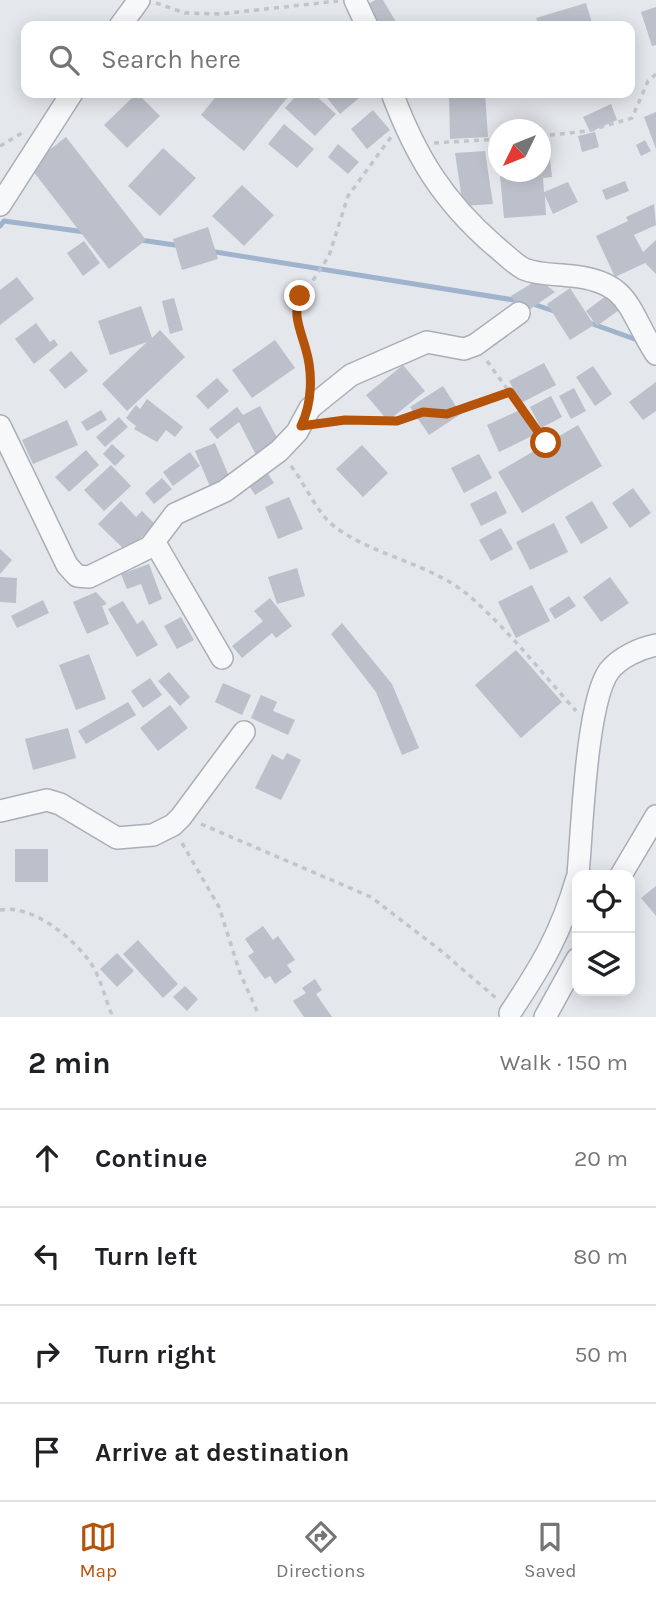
<!DOCTYPE html>
<meta charset="utf-8">
<style>
body{margin:0;font-family:Karla,sans-serif;background:#f6f6f6;color:#202124}
.controls{position:absolute;right:21px;bottom:21px;display:grid;overflow:hidden;border-radius:14px;box-shadow:0 4px 18px #0003}
.controls button{width:63px;height:63px;display:grid;place-items:center;padding:0;border:0;border-bottom:2px solid #e0e0e0;background:#fff;color:#202124;font:35px sans-serif}
.compass{position:absolute;left:488px;top:119px;width:63px;height:63px;border-radius:50%;background:#fff;box-shadow:0 4px 18px #0003;rotate:227deg}
.stop{position:absolute;width:21px;height:21px;margin:-16px;border:5px solid #b45309;border-radius:50%;background:#fff}
.stop.end{background:#b45309;border-color:#fff;box-shadow:0 2px 7px #0008}
.list{margin:0;padding:0;list-style:none}
h2{display:flex;justify-content:space-between;align-items:center;height:91px;margin:0;padding:0 28px;font-size:30px}
h2 small{font-size:23px;font-weight:400;color:#757577}
.list li{display:grid;grid-template-columns:46px 1fr auto;gap:21px;align-items:center;box-sizing:border-box;height:98px;padding:0 28px;border-top:2px solid #e0e0e0}
.list b{display:block;font-size:26px;white-space:nowrap}
.list em{font-size:23px;font-style:normal;color:#757577}
.icon{flex:none;width:38px;height:38px;fill:none;stroke:currentColor;stroke-width:2;stroke-linecap:round;stroke-linejoin:round}
.map{position:relative;flex:none;width:656px;height:1017px;overflow:hidden}
.search{position:absolute;background:#fff;box-shadow:0 4px 18px #0003;left:21px;right:21px;top:21px;height:77px;display:flex;align-items:center;gap:18px;box-sizing:border-box;padding:0 24px;border-radius:14px;color:#757577;font-size:26px}
.sheet{height:483px;background:#fff}
nav{display:flex;justify-content:space-around;align-items:center;box-sizing:border-box;height:98px;border-top:2px solid #e0e0e0;background:#fff;font-size:19px;color:#757577}
nav a{display:grid;justify-items:center;gap:4px}
nav .on{color:#b45309}
.map>svg:first-child{display:block}
.lines{fill:none;stroke-linecap:round;stroke-linejoin:round}
.stream{stroke:#9fb4cc;stroke-width:5}
.building{fill:#bbc0ca}
.minor-casing{stroke:#a9aeb7;stroke-width:24}
.path{stroke:#c2c5cb;stroke-width:3.5;stroke-dasharray:5 5;stroke-linecap:butt}
.minor{stroke:#f7f8fa;stroke-width:21}
.route{stroke:#b45309;stroke-width:9}
</style>
<div class="map">
<svg width="656" height="1017" viewBox="0 0 656 1017">
<rect width="100%" height="100%" fill="#e4e7ec"/>
<g class="lines">
<path class="stream" d="M0,226L4,221L85,232
M140,240L182,246
M209,251L520,301
M530,303L554,311
M590,323L640,341"/>
</g>
<path class="building" d="M375,0H383L396,22L389,26H376L364,7Z
M586,3L593,26H539L536,18Z
M656,7V45L652,46L641,12Z
M137,93L160,116L127,148L104,125Z
M219,93H281L287,98L244,151L201,115Z
M299,93H313L336,114L315,136L285,108Z
M323,93H365L340,114Z
M449,93L454,95L485,93L488,137L450,139Z
M611,104L617,120L590,132L583,117Z
M373,110L390,130L367,149L351,129Z
M656,112V149L644,117Z
M284,124L314,149L297,168L268,144Z
M595,132L599,147L582,152L578,136Z
M66,137L146,240L109,269L29,166Z
M645,140L651,151L641,156L636,145Z
M338,144L359,162L348,174L328,157Z
M163,148L196,178L160,216L128,186Z
M549,149L552,177L543,178L544,192L568,182L578,202L553,214L545,196L546,215L504,218L500,176L540,172V150Z
M485,151L493,204L463,206L455,153Z
M625,181L629,191L606,200L602,190Z
M242,185L274,215L244,246L212,216Z
M654,204L656,225L634,235L643,252L656,240V274L645,263L615,277L596,236L628,221L626,217Z
M208,227L218,259L182,270L173,239Z
M84,241L100,263L83,276L67,253Z
M17,277L34,299L0,325V290Z
M539,279L555,292L523,314L511,296Z
M570,288L594,325L570,340L547,304Z
M611,292L622,308L597,326L586,311Z
M174,298L183,330L170,334L162,301Z
M141,306L152,338L160,330L185,357L127,411L102,384L147,342L110,355L98,321Z
M36,323L50,342L54,339L58,345L34,364L15,339Z
M275,340L295,368L252,398L232,370Z
M71,351L88,371L65,389L49,370Z
M544,363L556,385L521,403L509,381Z
M403,365L425,391L388,421L366,395Z
M593,366L612,394L595,406L576,377Z
M217,378L229,391L208,409L196,396Z
M656,382V411L643,420L629,402Z
M443,386L461,414L429,435L410,407Z
M574,388L586,411L571,419L559,396Z
M551,396L562,417L541,428L530,407Z
M147,399L183,427L175,437L166,430L157,442L134,429L136,426L126,418L136,405L140,409Z
M260,406L280,443L256,455L239,422L217,439L209,429L237,407L243,415Z
M522,409L534,435L499,452L487,425Z
M101,410L107,420L87,431L81,422Z
M119,417L128,427L105,447L96,437Z
M67,420L78,445L33,464L22,440Z
M578,425L602,466L522,513L498,472Z
M215,443L231,481L211,489L195,451Z
M112,444L125,456L115,466L103,454Z
M362,445L388,473L363,497L336,469Z
M86,450L99,465L69,492L55,477Z
M190,452L200,466L173,486L163,472Z
M479,454L492,478L464,493L451,468Z
M111,465L131,486L104,511L84,490Z
M267,472L274,483L255,495L248,484Z
M162,478L172,489L154,504L145,493Z
M633,488L651,513L630,528L612,503Z
M496,491L507,513L481,526L470,504Z
M289,497L303,529L278,539L265,507Z
M121,501L136,517L142,511L155,524L127,552L98,524Z
M592,501L608,528L581,544L565,517Z
M554,523L568,552L530,570L516,542Z
M501,528L513,549L491,561L479,540Z
M0,549L12,560L0,574Z
M149,564L162,599L149,605L141,584L127,589L121,574Z
M297,568L305,596L277,604L268,577Z
M0,577L17,578L16,603L0,602Z
M610,577L629,603L601,622L583,597Z
M532,585L550,621L516,638L498,602Z
M96,592L107,604L102,606L109,624L87,634L73,602Z
M569,596L576,606L555,619L549,609Z
M270,598L292,626L276,638L272,633L242,658L232,646L263,621L254,611Z
M43,600L49,613L17,628L11,616Z
M123,601L137,624L143,620L158,645L137,657L108,609Z
M181,617L194,640L177,649L164,626Z
M342,623L392,684L419,748L402,755L376,692L331,634Z
M516,650L562,702L521,738L475,685Z
M89,654L106,699L76,710L59,665Z
M169,672L190,697L180,706L158,681Z
M150,678L162,695L143,708L131,691Z
M223,683L251,695L242,715L215,702Z
M261,695L277,702L273,711L295,720L288,735L251,718Z
M128,702L136,715L86,744L78,731Z
M170,705L188,728L158,751L140,728Z
M68,728L76,758L33,770L25,739Z
M287,753L301,760L281,800L255,788L272,754L283,760Z
M15,849H48V882H15Z
M656,886V916L641,898Z
M263,926L273,940L278,936L295,960L287,965L292,972L275,984L270,976L265,979L248,956L254,952L245,939Z
M138,940L178,984L163,998L123,954Z
M117,953L134,971L117,987L100,969Z
M315,979L322,990L316,994L332,1017H304L293,1001L306,993L302,988Z
M185,986L198,999L187,1011L173,997Z"/>
<g class="lines">
<g class="minor-casing">
<path id="minor" d="M355,0L367,26
M120,26L139,0
M392,93C416,157 443,201 495,246C504,253 514,264 524,269C538,275 557,274 572,276C632,282 628,312 656,354
M0,205L72,93
M0,426L67,565L77,576L89,577L150,547L175,514L225,491L279,451L297,432L310,408L351,375L427,342L464,349L475,345L519,313
M155,543L222,658
M0,811L47,800L60,804L117,838L153,835L173,825L181,817L244,732
M578,875C582,832 586,703 609,671C619,658 640,648 656,645
M621,875L656,816
M510,1013C542,965 561,933 577,878
M545,1017L577,959"/>
</g>
<path class="path" d="M156,3L185,13L220,14L338,1
M540,136L588,131L632,118L648,81L656,74
M434,143L498,139
M0,146L22,133
M487,361L546,443
M309,384L307,352L296,306L329,256L348,196L391,137
M325,423L396,421L423,412L448,414L510,392
M291,466C306,485 316,512 334,526C371,555 429,563 467,594C507,628 541,672 576,711
M201,824L371,897L440,950L496,998
M182,843L219,907L240,973L257,1011
M0,910C32,904 72,937 90,962C101,977 105,1000 113,1017"/>
<use href="#minor" class="minor"/>
</g>
<g class="lines">
<path class="route" d="M300,296C292,315 301,331 306,350C313,374 312,404 301,426L345,420L397,421L423,412L447,414L510,392L546,443"/>
</g>
</svg>
<div class="controls">
<button><svg class="icon" aria-label="locate" viewBox="0 0 24 24"><circle cx="12" cy="12" r="6"/><path d="M12 2v4M12 18v4M2 12h4M18 12h4"/></svg></button>
<button><svg class="icon" aria-label="layers" viewBox="0 0 24 24"><path d="M12 4l9 5-9 5-9-5zM3 14l9 5 9-5"/></svg></button>
</div>
<svg class="compass" viewBox="-18 -18 36 36"><path d="M0-13l5 13h-10z" fill="#e53935"/><path d="M0 13l5-13h-10z" fill="#757577"/></svg>
<div class="stop" style="left:546px;top:443px"></div>
<div class="stop end" style="left:300px;top:296px"></div>
<div class="search"><svg class="icon" aria-label="search" viewBox="0 0 24 24"><circle cx="10" cy="10" r="6"/><path d="M15 15l6 6"/></svg>Search here</div>
</div>
<section class="sheet">
<h2>2 min<small>Walk · 150 m</small></h2>
<ul class="list">
<li><svg class="icon" aria-label="ahead" viewBox="0 0 24 24"><path d="M12 20V5M6 11l6-6 6 6"/></svg><div><b>Continue</b></div><em>20 m</em></li>
<li><svg class="icon" aria-label="left" viewBox="0 0 24 24"><path d="M17 20v-9H6M10 6l-5 5 5 5"/></svg><div><b>Turn left</b></div><em>80 m</em></li>
<li><svg class="icon" aria-label="right" viewBox="0 0 24 24"><path d="M7 20v-9h11M14 6l5 5-5 5"/></svg><div><b>Turn right</b></div><em>50 m</em></li>
<li><svg class="icon" aria-label="arrive" viewBox="0 0 24 24"><path d="M6 21V4h12l-3 4 3 4H6"/></svg><div><b>Arrive at destination</b></div></li>
</ul>
</section>
<nav>
<a class="on"><svg class="icon" aria-label="map" viewBox="0 0 24 24"><path d="M3 6l6-2 6 2 6-2v14l-6 2-6-2-6 2zM9 4v14M15 6v14"/></svg>Map</a>
<a><svg class="icon" aria-label="directions" viewBox="0 0 24 24"><path d="M12 3l9 9-9 9-9-9zM9 14v-3h6M13 9l2 2-2 2"/></svg>Directions</a>
<a><svg class="icon" aria-label="saved" viewBox="0 0 24 24"><path d="M7 4h10v16l-5-4-5 4z"/></svg>Saved</a>
</nav>
